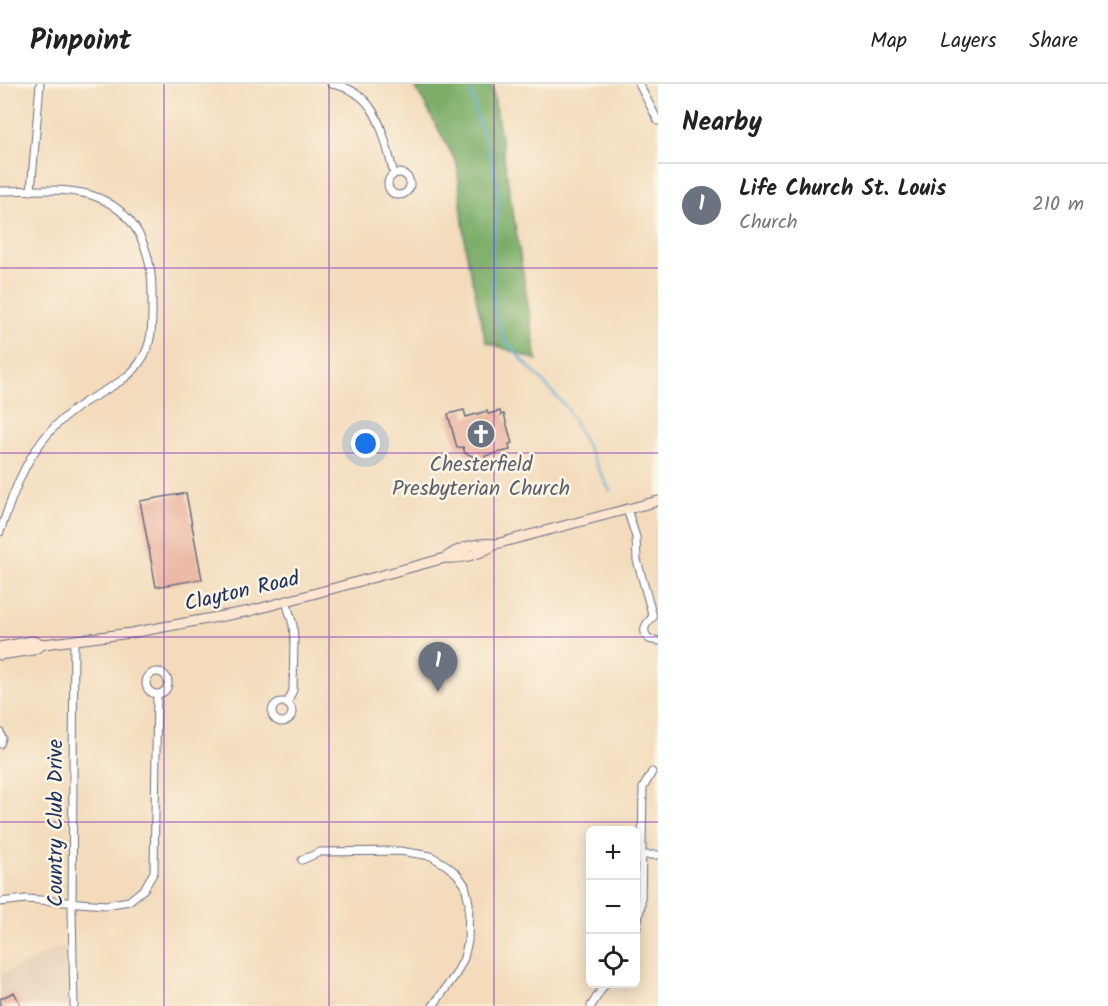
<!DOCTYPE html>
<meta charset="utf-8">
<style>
body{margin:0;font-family:Kalam,sans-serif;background:#f2f2f2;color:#222}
.controls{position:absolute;right:18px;bottom:18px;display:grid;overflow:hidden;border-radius:9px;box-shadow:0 3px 15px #0003}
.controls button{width:54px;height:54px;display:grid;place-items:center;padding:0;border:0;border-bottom:2px solid #e0e0e0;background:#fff;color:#222;font:30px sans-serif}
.you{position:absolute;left:366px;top:360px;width:21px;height:21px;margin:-15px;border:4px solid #fff;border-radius:50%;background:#1a73e8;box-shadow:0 0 0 9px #1a73e833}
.badge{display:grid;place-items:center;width:39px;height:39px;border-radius:50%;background:#d93025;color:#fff;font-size:20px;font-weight:700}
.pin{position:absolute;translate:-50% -50px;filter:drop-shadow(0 2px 3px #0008)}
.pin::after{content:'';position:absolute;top:32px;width:21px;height:18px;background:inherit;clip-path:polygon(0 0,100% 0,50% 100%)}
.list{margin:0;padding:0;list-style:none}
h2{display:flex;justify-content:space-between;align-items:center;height:78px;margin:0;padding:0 24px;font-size:26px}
h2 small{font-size:20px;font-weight:400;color:#767676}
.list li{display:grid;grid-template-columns:39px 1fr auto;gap:18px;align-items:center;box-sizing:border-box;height:84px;padding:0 24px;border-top:2px solid #e0e0e0}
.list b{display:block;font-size:22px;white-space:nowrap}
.list p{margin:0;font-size:20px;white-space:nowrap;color:#767676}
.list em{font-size:20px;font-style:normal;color:#767676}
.icon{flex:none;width:33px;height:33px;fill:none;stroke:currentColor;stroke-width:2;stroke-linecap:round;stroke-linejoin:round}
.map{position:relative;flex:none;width:658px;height:922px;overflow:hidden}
header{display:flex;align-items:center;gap:36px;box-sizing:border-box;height:84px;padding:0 30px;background:#fff;border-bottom:2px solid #e0e0e0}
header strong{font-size:28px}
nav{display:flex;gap:33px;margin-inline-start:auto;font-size:21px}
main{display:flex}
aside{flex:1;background:#fff}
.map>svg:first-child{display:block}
.built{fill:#e7cfb7}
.forest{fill:#7cae69;stroke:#4c6e64;stroke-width:1.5}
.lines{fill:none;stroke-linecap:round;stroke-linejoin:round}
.stream{stroke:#56afd3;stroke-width:2}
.building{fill:#e9b19d}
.minor-casing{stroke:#676b7f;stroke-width:9}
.secondary-casing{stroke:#676b7f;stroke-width:11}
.minor{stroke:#fff;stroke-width:7}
.secondary{stroke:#fde5d0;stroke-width:9}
.grid{fill:none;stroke:#7b2cbf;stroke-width:1.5;stroke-opacity:0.55}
.labels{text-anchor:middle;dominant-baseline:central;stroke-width:5;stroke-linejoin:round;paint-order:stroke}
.worship-label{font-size:21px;fill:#5b616d;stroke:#fcf5e5}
.street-label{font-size:21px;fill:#1b2f5e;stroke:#fcf5e5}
</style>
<header>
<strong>Pinpoint</strong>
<nav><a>Map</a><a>Layers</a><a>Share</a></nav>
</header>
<main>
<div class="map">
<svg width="658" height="922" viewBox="0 0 658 922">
<rect width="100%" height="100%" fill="#fcf5e5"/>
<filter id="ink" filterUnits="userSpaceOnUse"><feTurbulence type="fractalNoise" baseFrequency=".0167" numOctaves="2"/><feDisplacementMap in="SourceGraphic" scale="12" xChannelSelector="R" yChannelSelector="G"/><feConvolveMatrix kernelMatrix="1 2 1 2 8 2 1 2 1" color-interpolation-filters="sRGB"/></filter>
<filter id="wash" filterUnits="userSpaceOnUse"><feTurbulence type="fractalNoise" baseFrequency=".008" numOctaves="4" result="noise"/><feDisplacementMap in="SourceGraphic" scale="24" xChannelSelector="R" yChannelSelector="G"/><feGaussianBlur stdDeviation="1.35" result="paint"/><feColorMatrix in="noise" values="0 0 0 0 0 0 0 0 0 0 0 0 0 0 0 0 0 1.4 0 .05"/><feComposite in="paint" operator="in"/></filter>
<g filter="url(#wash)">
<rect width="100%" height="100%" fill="#f3dbbb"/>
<path class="built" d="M65,861L66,922H0V891Z"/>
<path class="forest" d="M414,0H492L537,276L486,258L466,168L457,80Z"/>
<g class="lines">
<path class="stream" d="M470,0L475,27L493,81L500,116L492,162L494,224L505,257L567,324L610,407"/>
</g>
<g id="blocks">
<path class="building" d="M464,326L466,333L487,327L488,330L500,327L501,331L504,330L512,359L509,360L510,366L485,372L487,379L479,381L477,374L465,369L463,363L457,364L448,330Z
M186,409L202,495L156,503L140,417Z
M14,908L21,922H0V915Z"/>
</g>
</g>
<g filter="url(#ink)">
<use href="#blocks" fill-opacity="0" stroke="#676b7f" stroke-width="1.5"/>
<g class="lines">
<g class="minor-casing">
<path id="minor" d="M331,0C379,7 383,52 394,90
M639,0L658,37
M388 100a11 11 0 1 1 22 0a11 11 0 1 1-22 0Z
M0,107C29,107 63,103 91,111C137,126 153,168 152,212C152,235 154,259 140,278C128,297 104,306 85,318C33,352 19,392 0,448
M31,107L40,0
M627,425L636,453L637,476L653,533
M286,517L293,541L294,556L293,606L287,620
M653,533C645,540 641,547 649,555L658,557
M74,556L72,826L74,922
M146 599a11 11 0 1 1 22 0a11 11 0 1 1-22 0Z
M272 628a10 10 0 1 1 20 0a10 10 0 1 1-20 0Z
M0,648L2,654L0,660
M643,771H658
M302,776L320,768L400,767L431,772L446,781L457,790L465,801L469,819L468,857L464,874L456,890L433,922
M0,818L26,815L106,821L129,817L144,805L154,788L157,610
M636,846L641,821L643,704L652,688
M591,922L605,900"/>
</g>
<g class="secondary-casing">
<path id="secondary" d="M445,474C463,475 481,470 496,460L658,417
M0,563L32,557L44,560
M0,571L33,566L44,560L131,549L250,527L445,474C460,463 477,458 496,460"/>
</g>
<use href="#minor" class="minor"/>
<use href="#secondary" class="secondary"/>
</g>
</g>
<path class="grid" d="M164,0V922M329,0V922M494,0V922M0,184H658M0,369H658M0,553H658M0,738H658"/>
<defs>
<g id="church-disc" transform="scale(1.5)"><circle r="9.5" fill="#6b7280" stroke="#fcf5e5"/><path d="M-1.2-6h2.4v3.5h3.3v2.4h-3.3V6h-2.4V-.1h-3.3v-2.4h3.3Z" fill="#fff"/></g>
</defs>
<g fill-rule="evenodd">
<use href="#church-disc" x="481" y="350"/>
</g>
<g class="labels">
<g class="worship-label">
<text x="481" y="381">Chesterfield<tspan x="481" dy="24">Presbyterian Church</tspan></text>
</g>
<g class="street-label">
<text transform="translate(242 508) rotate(-13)">Clayton Road</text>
<text transform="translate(56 739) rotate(-90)">Country Club Drive</text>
</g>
</g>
</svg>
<div class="controls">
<button>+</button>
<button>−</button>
<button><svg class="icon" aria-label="locate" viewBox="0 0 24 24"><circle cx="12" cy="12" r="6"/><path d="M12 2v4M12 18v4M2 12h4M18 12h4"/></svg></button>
</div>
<div class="you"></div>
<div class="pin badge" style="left:438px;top:608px;background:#6b7280">1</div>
</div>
<aside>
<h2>Nearby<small></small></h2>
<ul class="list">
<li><span class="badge" style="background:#6b7280">1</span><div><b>Life Church St. Louis</b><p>Church</p></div><em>210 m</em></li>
</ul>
</aside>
</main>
